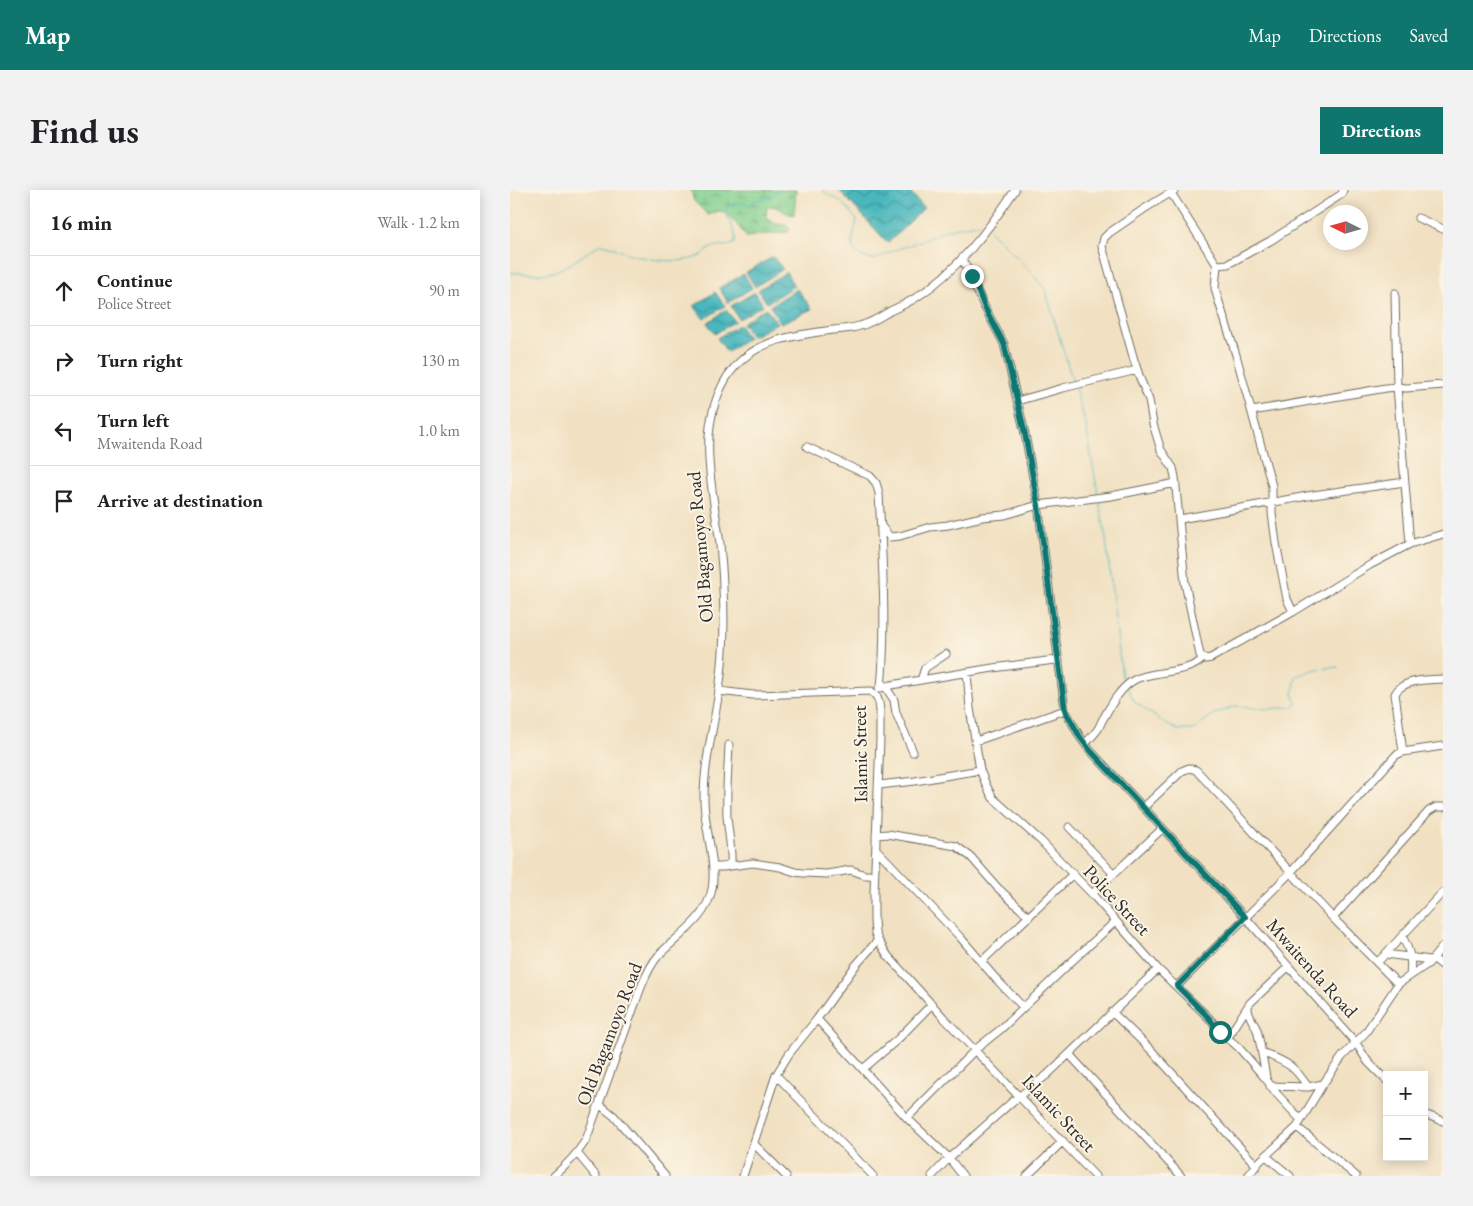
<!DOCTYPE html>
<meta charset="utf-8">
<style>
body{margin:0;font-family:"EB Garamond",serif;background:#f2f2f2;color:#202124}
.controls{position:absolute;right:15px;bottom:15px;display:grid;overflow:hidden;border-radius:0px;box-shadow:0 2px 12px #0003}
.controls button{width:45px;height:45px;display:grid;place-items:center;padding:0;border:0;border-bottom:1px solid #e0e0e0;background:#fff;color:#202124;font:25px sans-serif}
.compass{position:absolute;left:813px;top:15px;width:45px;height:45px;border-radius:50%;background:#fff;box-shadow:0 2px 12px #0003;rotate:275deg}
.stop{position:absolute;width:15px;height:15px;margin:-11px;border:4px solid #0f766e;border-radius:50%;background:#fff}
.stop.end{background:#0f766e;border-color:#fff;box-shadow:0 1px 5px #0008}
.list{margin:0;padding:0;list-style:none}
h2{display:flex;justify-content:space-between;align-items:center;height:65px;margin:0;padding:0 20px;font-size:21px}
h2 small{font-size:16px;font-weight:400;color:#757577}
.list li{display:grid;grid-template-columns:32px 1fr auto;gap:15px;align-items:center;box-sizing:border-box;height:70px;padding:0 20px;border-top:1px solid #e0e0e0}
.list b{display:block;font-size:19px;white-space:nowrap}
.list p{margin:0;font-size:16px;white-space:nowrap;color:#757577}
.list em{font-size:16px;font-style:normal;color:#757577}
.icon{flex:none;width:28px;height:28px;fill:none;stroke:currentColor;stroke-width:2;stroke-linecap:round;stroke-linejoin:round}
.map{position:relative;flex:none;width:933px;height:986px;overflow:hidden;border-radius:0px}
header{display:flex;align-items:center;gap:30px;box-sizing:border-box;height:70px;padding:0 25px;background:#0f766e;color:#fff}
header strong{font-size:24px}
nav{display:flex;gap:28px;margin-inline-start:auto;font-size:18px}
.intro{display:flex;align-items:center;justify-content:space-between;box-sizing:border-box;height:120px;padding:0 30px}
h1{margin:0;font-size:35px}
.button{padding:12px 22px;border-radius:0px;background:#0f766e;color:#fff;font-size:18px;font-weight:700}
main{display:flex;gap:30px;padding:0 30px}
aside{flex:1;background:#fff;border-radius:0px;box-shadow:0 2px 12px #0003}
.map>svg:first-child{display:block}
.wetland{fill:url(#wetland-marsh);stroke:#567e5d}
.water{fill:url(#water-waves);stroke:#3a7174}
.lines{fill:none;stroke-linecap:round;stroke-linejoin:round}
.stream{stroke:#48b7bd;stroke-width:1}
.minor-casing{stroke:#706b60;stroke-width:9}
.minor{stroke:#fff;stroke-width:7}
.route{stroke:#0f766e;stroke-width:6}
.labels{text-anchor:middle;dominant-baseline:central;stroke-width:4;stroke-linejoin:round;paint-order:stroke}
.street-label{font-size:19px;fill:#2b2b2b;stroke:#fcf5e5}
</style>
<header>
<strong>Map</strong>
<nav><a>Map</a><a>Directions</a><a>Saved</a></nav>
</header>
<div class="intro"><h1>Find us</h1><a class="button">Directions</a></div>
<main>
<aside>
<h2>16 min<small>Walk · 1.2 km</small></h2>
<ul class="list">
<li><svg class="icon" aria-label="ahead" viewBox="0 0 24 24"><path d="M12 20V5M6 11l6-6 6 6"/></svg><div><b>Continue</b><p>Police Street</p></div><em>90 m</em></li>
<li><svg class="icon" aria-label="right" viewBox="0 0 24 24"><path d="M7 20v-9h11M14 6l5 5-5 5"/></svg><div><b>Turn right</b></div><em>130 m</em></li>
<li><svg class="icon" aria-label="left" viewBox="0 0 24 24"><path d="M17 20v-9H6M10 6l-5 5 5 5"/></svg><div><b>Turn left</b><p>Mwaitenda Road</p></div><em>1.0 km</em></li>
<li><svg class="icon" aria-label="arrive" viewBox="0 0 24 24"><path d="M6 21V4h12l-3 4 3 4H6"/></svg><div><b>Arrive at destination</b></div></li>
</ul>
</aside>
<div class="map">
<svg width="933" height="986" viewBox="0 0 933 986">
<defs>
<pattern id="wetland-marsh" width="20" height="14" patternUnits="userSpaceOnUse" patternTransform="scale(1.25)"><rect width="20" height="14" fill="#82d08f"/><path d="M1 5h8M5 5V1M11 12h8M15 12V8" fill="none" stroke="#6ba975"/></pattern>
<pattern id="water-waves" width="16" height="10" patternUnits="userSpaceOnUse" patternTransform="scale(1.25)"><rect width="16" height="10" fill="#48b7bd"/><path d="M0 5q4-4 8 0t8 0" fill="none" stroke="#3c959a"/></pattern>
</defs>
<rect width="100%" height="100%" fill="#fcf5e5"/>
<filter id="ink" filterUnits="userSpaceOnUse"><feTurbulence type="fractalNoise" baseFrequency=".02" numOctaves="2"/><feDisplacementMap in="SourceGraphic" scale="10" xChannelSelector="R" yChannelSelector="G"/><feConvolveMatrix kernelMatrix="1 2 1 2 8 2 1 2 1" color-interpolation-filters="sRGB"/></filter>
<filter id="wash" filterUnits="userSpaceOnUse"><feTurbulence type="fractalNoise" baseFrequency=".0096" numOctaves="4" result="noise"/><feDisplacementMap in="SourceGraphic" scale="20" xChannelSelector="R" yChannelSelector="G"/><feGaussianBlur stdDeviation="1.12" result="paint"/><feColorMatrix in="noise" values="0 0 0 0 0 0 0 0 0 0 0 0 0 0 0 0 0 1.4 0 .05"/><feComposite in="paint" operator="in"/></filter>
<g filter="url(#wash)">
<rect width="100%" height="100%" fill="#f1e1c2"/>
<path class="wetland" d="M181,0H286L284,25C273,24 270,14 257,17L256,24L257,29L270,35H277L280,38L278,42L236,47C232,40 218,21 210,21C207,21 201,24 198,25L184,11Z"/>
<path class="water" d="M329,0H399L414,18L378,53Z
M263,67L273,79L245,97L236,82Z
M276,82L284,96L257,113L248,100Z
M234,84L242,98L218,113L209,98Z
M287,99L302,119L271,133L260,116Z
M205,102L215,116L194,129L184,116Z
M245,102L253,115L229,129L221,116Z
M256,118L267,133L242,147L232,133Z
M216,120L225,131L205,144L197,133Z
M229,135L238,148L217,162L207,148Z"/>
<g class="lines">
<path class="stream" d="M313,0C317,6 321,6 327,9C335,14 341,23 347,30L342,52L343,58L348,64L355,68L366,69L385,60L419,48L439,39L472,33L476,37
M479,40L513,73L535,99L563,192
M0,83C11,82 21,85 32,84C53,83 73,64 91,54C99,55 102,57 109,60C129,69 167,75 188,67C194,65 196,59 204,57C213,53 214,59 225,53C227,39 217,32 216,18C223,12 232,12 241,15L244,11L259,8L270,0
M565,198L575,231L588,304
M589,310L596,349L612,488L616,494
M617,497L625,512L654,533L668,540H683L702,525L726,516L756,519L784,517L786,512L783,504L786,486L807,479L828,477"/>
</g>
</g>
<g filter="url(#ink)">
<g class="lines">
<g class="minor-casing">
<path id="minor" d="M665,0L634,19L599,43L594,48L592,56L624,170L631,191L639,210L643,234L651,260L663,278L665,287L675,393L690,465L696,469L701,468L783,422L860,375L900,354L933,344
M661,3L707,75L705,98L708,109L726,165L762,296V323L766,353L777,409L783,422
M908,28L933,39
M452,68L475,118L494,154L515,244L528,315L555,520L570,547L579,559L735,727L846,853L858,872L877,891
M707,75L718,74L760,51L832,4L833,0
M885,103L887,197L900,354
M507,211L553,198L627,180
M742,221L876,198L887,197L896,198L933,195
M297,257L360,286L366,293L369,303C372,367 377,433 371,498
M670,329L803,305L895,292
M371,336L380,347L390,346L420,337L438,335L472,327L495,325L528,315L601,306L666,293
M457,483L460,518L470,580L477,597L483,608L531,651L582,704L648,779L698,827L711,842L729,858L756,889L766,903L791,930
M411,490L415,478L436,464
M375,496L384,510L386,523L403,562
M369,498L381,495L483,478L545,470L549,471
M209,501L243,505L361,501L367,507L369,513L370,521V549L364,702V730L365,743L368,750L346,775L307,829L279,864L266,885L233,986
M466,551L555,520
M575,554C579,549 584,545 588,539C590,536 591,532 593,529C601,515 610,498 624,490C642,480 681,484 693,468
M893,562L885,504C891,489 919,490 933,489
M369,595L405,591L470,580
M634,617L672,581L679,578L686,580L823,728L888,794
M559,637L603,683
M366,645L378,644L446,656L461,667L487,697L519,727
M367,660L450,747L486,789L513,817
M203,677H213L221,673C222,660 218,640 217,626C216,602 218,578 219,555
M213,677L243,673L270,677L285,682L293,683L317,684L341,680L355,685H364
M582,704L652,639
M823,728L919,621L926,617H933
M892,746C900,761 902,769 900,785
M368,750L378,766L434,828L585,986
M876,764L920,770
M923,768L933,776
M471,772L562,685
M867,773L933,702
M667,796L781,682L886,565L893,562L933,556
M738,818C738,827 744,832 747,840C751,856 753,871 756,887
M602,822L641,860L747,976
M307,829L397,928L439,968L453,986
M717,849L740,813L778,777
M752,862C777,873 783,874 798,897
M559,864L671,986
M353,879L388,849L422,814
M266,885L363,986
M760,896L798,897L813,894
M89,914L104,926L155,986
M914,924L933,931
M397,928L466,859L491,839L561,772L606,731
M787,937L846,986
M244,954L276,986
M67,963L86,986
M756,966L780,986
M44,986C57,975 67,964 76,950L130,800C135,787 140,775 149,765C169,744 196,730 202,699C207,672 194,638 194,609C194,570 204,538 209,500C214,467 215,433 213,399C213,384 211,369 210,354C203,299 185,239 217,187C242,149 282,146 323,140C335,139 348,138 358,133C366,130 373,125 380,121C389,117 398,113 407,107C447,81 479,39 505,0
M422,986L439,968L503,911L537,885L648,779
M517,986L553,951
M738,986L749,972L787,937L813,894L832,867L856,842L888,794L919,773L933,756"/>
</g>
<use href="#minor" class="minor"/>
</g>
</g>
<g class="lines" filter="url(#ink)">
<path class="route" d="M462,86L475,118L494,154L515,244L528,315L555,520L570,547L579,559L735,727L667,796L698,827L710,842"/>
</g>
<g class="labels">
<g class="street-label">
<text transform="translate(190 357) rotate(-95)">Old Bagamoyo Road</text>
<text transform="translate(350 564) rotate(-91)">Islamic Street</text>
<text transform="translate(607 710) rotate(47)">Police Street</text>
<text transform="translate(802 778) rotate(48)">Mwaitenda Road</text>
<text transform="translate(99 844) rotate(-69)">Old Bagamoyo Road</text>
<text transform="translate(549 923) rotate(47)">Islamic Street</text>
</g>
</g>
</svg>
<div class="controls">
<button>+</button>
<button>−</button>
</div>
<svg class="compass" viewBox="-18 -18 36 36"><path d="M0-13l5 13h-10z" fill="#e53935"/><path d="M0 13l5-13h-10z" fill="#757577"/></svg>
<div class="stop" style="left:710px;top:842px"></div>
<div class="stop end" style="left:462px;top:86px"></div>
</div>
</main>
